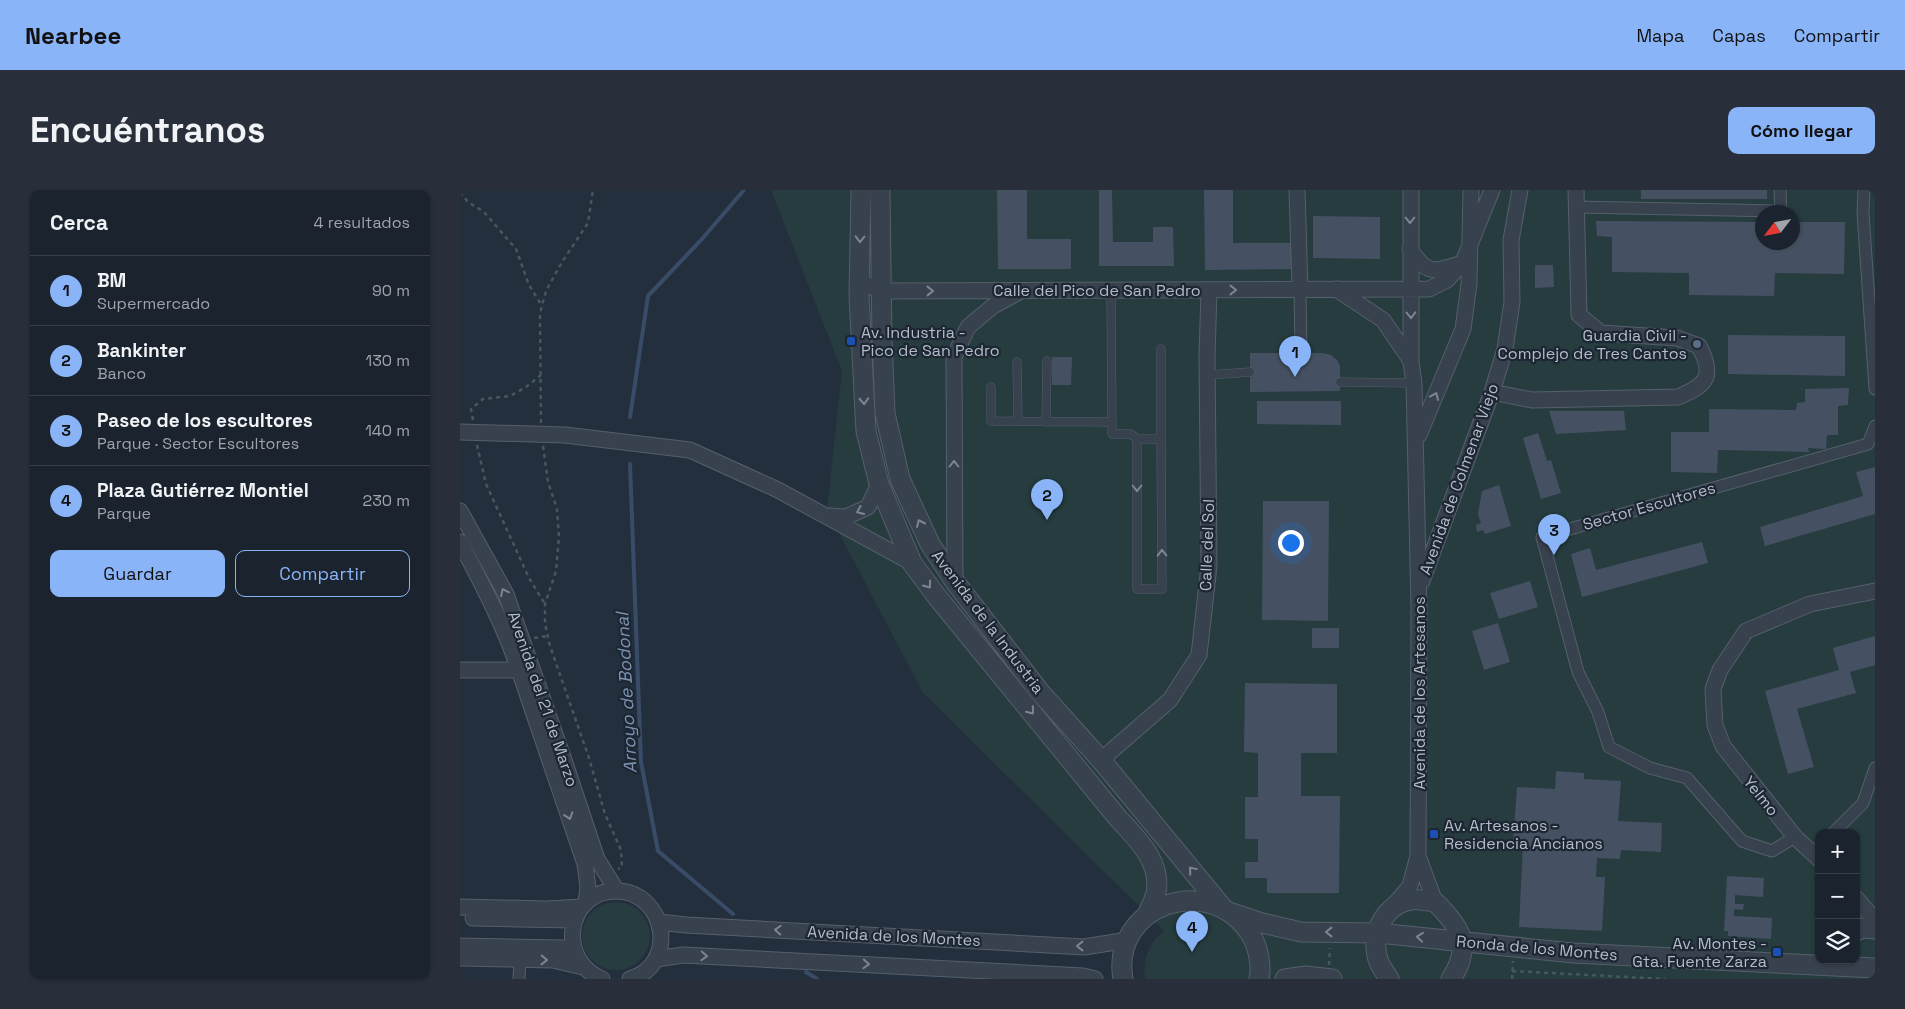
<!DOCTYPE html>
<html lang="es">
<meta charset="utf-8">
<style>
body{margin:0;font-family:"Space Grotesk",sans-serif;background:#282f3a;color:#f1f3f6}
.controls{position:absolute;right:15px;bottom:15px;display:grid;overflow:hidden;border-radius:10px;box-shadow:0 1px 4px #0004}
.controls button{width:45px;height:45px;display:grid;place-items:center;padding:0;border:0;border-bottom:1px solid #39404a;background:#1b232e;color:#f1f3f6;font:25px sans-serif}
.compass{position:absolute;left:1295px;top:15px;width:45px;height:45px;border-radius:50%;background:#1b232e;box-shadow:0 1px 4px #0004;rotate:238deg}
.you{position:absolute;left:830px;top:352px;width:18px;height:18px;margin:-12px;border:4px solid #fff;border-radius:50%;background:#1a73e8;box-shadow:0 0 0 8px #1a73e833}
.badge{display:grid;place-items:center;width:32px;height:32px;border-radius:50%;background:#8ab4f8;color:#111;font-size:16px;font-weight:700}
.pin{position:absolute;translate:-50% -41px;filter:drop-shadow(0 1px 2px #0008)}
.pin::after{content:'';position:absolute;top:26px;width:18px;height:15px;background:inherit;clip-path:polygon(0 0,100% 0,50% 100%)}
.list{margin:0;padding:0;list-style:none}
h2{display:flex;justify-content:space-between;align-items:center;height:65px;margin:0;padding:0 20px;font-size:21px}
h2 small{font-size:16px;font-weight:400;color:#a0a4aa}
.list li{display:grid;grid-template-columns:32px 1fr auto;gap:15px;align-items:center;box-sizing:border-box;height:70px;padding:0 20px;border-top:1px solid #39404a}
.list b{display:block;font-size:19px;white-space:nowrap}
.list p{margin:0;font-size:16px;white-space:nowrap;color:#a0a4aa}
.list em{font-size:16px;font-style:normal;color:#a0a4aa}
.actions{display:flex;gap:10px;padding:15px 20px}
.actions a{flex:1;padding:11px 0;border:1px solid #8ab4f8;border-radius:10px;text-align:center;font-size:18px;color:#8ab4f8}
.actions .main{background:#8ab4f8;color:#111}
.icon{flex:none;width:28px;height:28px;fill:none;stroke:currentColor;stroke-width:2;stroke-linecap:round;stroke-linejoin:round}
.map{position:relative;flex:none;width:1415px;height:789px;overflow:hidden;border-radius:10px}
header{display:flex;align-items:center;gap:30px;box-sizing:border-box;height:70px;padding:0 25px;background:#8ab4f8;color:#111}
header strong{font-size:24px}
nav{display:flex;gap:28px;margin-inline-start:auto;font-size:18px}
.intro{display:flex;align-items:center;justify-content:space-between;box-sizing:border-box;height:120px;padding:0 30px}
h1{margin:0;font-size:35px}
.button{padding:12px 22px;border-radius:10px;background:#8ab4f8;color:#111;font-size:18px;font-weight:700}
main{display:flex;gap:30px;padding:0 30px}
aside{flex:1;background:#1b232e;border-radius:10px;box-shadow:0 1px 4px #0004}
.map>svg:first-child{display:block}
.green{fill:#263c3f;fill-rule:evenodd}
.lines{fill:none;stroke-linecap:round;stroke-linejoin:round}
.stream{stroke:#394c67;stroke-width:4}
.building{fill:#455162}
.service-casing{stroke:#565f6c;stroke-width:9}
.pedestrian-casing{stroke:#565f6c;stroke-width:13}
.minor-casing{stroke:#565f6c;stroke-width:17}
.tertiary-casing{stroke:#565f6c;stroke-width:21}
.path{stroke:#44595c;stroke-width:2.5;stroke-dasharray:4 4;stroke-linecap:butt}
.service{stroke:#38414e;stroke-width:8}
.pedestrian{stroke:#38414e;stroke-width:11}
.minor{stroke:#38414e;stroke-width:15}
.tertiary{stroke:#38414e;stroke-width:19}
.oneway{stroke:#7c8592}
.transit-dot{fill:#1a4fb4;stroke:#1d2633;stroke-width:2}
.service-dot{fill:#5c6f8a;stroke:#1d2633;stroke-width:2}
.labels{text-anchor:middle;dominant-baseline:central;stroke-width:4.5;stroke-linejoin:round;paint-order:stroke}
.street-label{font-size:16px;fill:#b4bcc9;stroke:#1d2633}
.poi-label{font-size:16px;fill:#b4bcc9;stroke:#1d2633;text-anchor:start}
.water-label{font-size:18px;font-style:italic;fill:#7c92b1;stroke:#1d2633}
</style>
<header>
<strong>Nearbee</strong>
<nav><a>Mapa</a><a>Capas</a><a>Compartir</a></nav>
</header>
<div class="intro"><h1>Encuéntranos</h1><a class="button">Cómo llegar</a></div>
<main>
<aside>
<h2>Cerca<small>4 resultados</small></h2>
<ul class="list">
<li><span class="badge">1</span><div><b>BM</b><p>Supermercado</p></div><em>90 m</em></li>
<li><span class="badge">2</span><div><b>Bankinter</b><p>Banco</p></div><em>130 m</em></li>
<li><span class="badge">3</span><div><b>Paseo de los escultores</b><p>Parque · Sector Escultores</p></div><em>140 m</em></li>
<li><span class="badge">4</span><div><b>Plaza Gutiérrez Montiel</b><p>Parque</p></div><em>230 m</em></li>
</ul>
<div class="actions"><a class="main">Guardar</a><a>Compartir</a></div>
</aside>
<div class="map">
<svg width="1415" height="789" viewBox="0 0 1415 789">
<rect width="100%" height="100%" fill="#242f3e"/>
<path class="green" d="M311,0H1415V789H685C682,771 689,752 704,741L463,503L367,320L382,181ZM1302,22H1332V52H1302ZM1359,643H1396V770H1359Z
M122 746a34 34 0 1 1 68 0a34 34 0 1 1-68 0Z"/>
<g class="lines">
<path class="stream" d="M170,227L188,106L242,49L284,0
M170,274L181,572L198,661L273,724
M346,782L357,789"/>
</g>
<path class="building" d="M537,0H567V49H611V79H538Z
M639,0H652L653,52H693V37H713L714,76H639Z
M744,0H773V53H832V79L745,80Z
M1181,0H1307V9H1181Z
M853,26L920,27V69L853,68Z
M1136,31L1302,32V52H1332V32H1385L1384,84L1315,83L1314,106L1229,105V83L1152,82V47L1137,46Z
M1075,75H1093L1094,97L1075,98Z
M1268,145L1385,146V186L1268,184Z
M790,163H863L871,165L878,171L880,177V201L790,202Z
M592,167H612L611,195H592Z
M1389,198L1388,215L1378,216V245H1367L1366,259L1348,258L1349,262L1258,260L1257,283L1211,282V242H1249V219L1336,220L1337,213L1345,212V199Z
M797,211H881V235L797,234Z
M1089,221H1164L1166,240L1096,244Z
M1078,243L1087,271L1091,270L1101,303L1081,309L1063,248Z
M1415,277V324L1305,356L1300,337L1403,306L1396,282Z
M1039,295L1051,336L1025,344L1023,340L1017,342L1016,335L1021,333L1018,324L1022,301Z
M803,311H869L868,431L802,430Z
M1242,352L1248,373L1122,407L1111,364L1130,358L1136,380Z
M1070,391L1078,417L1039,429L1030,403Z
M1038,433L1050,472L1024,480L1012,441Z
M852,438H879V458H852Z
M1415,446V475L1390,482L1396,503L1337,519L1354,577L1328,584L1305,501L1379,480L1373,458Z
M785,493L877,494V563H841V606H880L879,703H807V688H785V672H798V649H785V607H798V563L784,562Z
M1096,581L1124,583V589L1161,591L1158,631L1202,633L1201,662L1161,660L1160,669L1137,668L1136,687H1145L1142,741L1059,737L1063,653H1053L1057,597L1095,599Z
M1267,686L1304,688L1303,707L1275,705V714H1284L1283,720L1274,719V726L1312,728L1311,749L1268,746V741H1264Z"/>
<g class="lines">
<g class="service-casing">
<path id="service" d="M651,100L652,244H671L677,249H701V159
M557,172L558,231
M748,185L790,182
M880,192L954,193
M531,197V231L652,232
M586,232L587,171
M677,249V399H702L701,249"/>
</g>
<g class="pedestrian-casing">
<path id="pedestrian" d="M1404,0L1403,23L1415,199
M1116,17L1321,21L1320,0
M840,99L841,163
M1373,643L1403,613L1415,578
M1335,647L1312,661L1282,651L1227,588L1190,578L1149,557L1138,522L1118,482L1082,347L1408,254L1415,236
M59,789L60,770"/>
</g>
<g class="minor-casing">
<path id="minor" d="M837,0L840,99
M950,59C968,86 974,82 1002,73
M399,91L421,101L969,99L987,90L1003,72L1032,0
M876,99L923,130L951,171
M1032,202L1072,210L1218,207C1247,195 1255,186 1239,156L1217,148L1141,143L1119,125L1116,0
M0,242L105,245L230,260L318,300L452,373
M959,245L1003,139L1009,94L1011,0
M0,321L46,404L103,567L137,669L157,701
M369,326L386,327L408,317L419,294
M0,352C22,394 44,435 59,480L125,674L128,697L126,713
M962,391L1032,202L1045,159L1052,112L1051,50L1060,0
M495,392L494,167L508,137L533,116L559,102
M0,480H68
M641,570L710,510L739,465L749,376L747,166L749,100
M958,666L975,712
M1359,669L1335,647L1263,556L1255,535L1253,499L1260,480L1286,441L1350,414L1415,401
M1396,708L1415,730
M933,716L950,696L958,666L959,419L954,193L951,172V0
M0,717L86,719L122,717
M13,728L114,730
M199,732L226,735L624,757L668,750
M0,756L104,758L114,762
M0,768L93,770L123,777
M196,769L223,765L623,786L635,789
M142,789C96,770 106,700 157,701C206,702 219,775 170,789"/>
</g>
<g class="tertiary-casing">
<path id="tertiary" d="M401,0L399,105L405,224L406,241L419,294L452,373L478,408L657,627C676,648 702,671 696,703C694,711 690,718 687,725
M420,0L422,149L425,223L440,289L470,354L495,392L580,502L641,570L763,718
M772,723L802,733L841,742L918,743L1113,763L1415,778
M1396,741L1403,738L1415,739
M663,789C650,715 750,680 791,745C798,757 802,775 799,789
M825,789L846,786L872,789
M929,789C926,783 921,778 919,772C909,747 923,714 951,710C958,709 967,711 975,712C1000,736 1013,756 991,789"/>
</g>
<path class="path" d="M0,2L8,12L24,22L56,59L69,95L82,116
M13,230L11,219L23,209L50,206L66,197L81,185
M81,233L80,123L86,101L102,72L128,33L133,0
M17,255L26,294L69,388L85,414
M83,256L88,292L97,319L99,347L96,381L85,414V434L90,456L129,568L145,624L161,660L162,677L158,679
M74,448L87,446
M869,775L870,758
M1052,781L1205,789
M1052,789L1053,771"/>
<use href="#service" class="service"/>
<use href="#pedestrian" class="pedestrian"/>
<use href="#minor" class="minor"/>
<use href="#tertiary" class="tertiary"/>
</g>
<defs><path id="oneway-chevron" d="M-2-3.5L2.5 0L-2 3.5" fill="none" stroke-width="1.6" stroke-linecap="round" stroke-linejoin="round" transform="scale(1.25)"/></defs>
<g class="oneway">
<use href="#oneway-chevron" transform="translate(950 30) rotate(90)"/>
<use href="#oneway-chevron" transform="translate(400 49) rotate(91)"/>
<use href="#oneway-chevron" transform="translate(773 100)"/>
<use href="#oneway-chevron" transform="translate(470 101)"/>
<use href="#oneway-chevron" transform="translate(951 125) rotate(89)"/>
<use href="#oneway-chevron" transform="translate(975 206) rotate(-67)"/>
<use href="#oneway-chevron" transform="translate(404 211) rotate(87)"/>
<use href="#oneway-chevron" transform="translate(494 274) rotate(-90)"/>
<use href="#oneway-chevron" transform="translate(677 298) rotate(90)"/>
<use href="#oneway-chevron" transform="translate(400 321) rotate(156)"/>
<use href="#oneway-chevron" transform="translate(460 333) rotate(-114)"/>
<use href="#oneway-chevron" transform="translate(702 363) rotate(-91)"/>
<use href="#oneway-chevron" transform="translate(468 395) rotate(54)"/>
<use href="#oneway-chevron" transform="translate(44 402) rotate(-116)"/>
<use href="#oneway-chevron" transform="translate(571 521) rotate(51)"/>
<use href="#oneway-chevron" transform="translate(109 626) rotate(71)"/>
<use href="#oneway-chevron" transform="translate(732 680) rotate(-130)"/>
<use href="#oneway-chevron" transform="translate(318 740) rotate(-177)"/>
<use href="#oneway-chevron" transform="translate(869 742) rotate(-180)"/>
<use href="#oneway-chevron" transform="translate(960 747) rotate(-174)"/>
<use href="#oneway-chevron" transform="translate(620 756) rotate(-180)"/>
<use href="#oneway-chevron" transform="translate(244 766) rotate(3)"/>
<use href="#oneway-chevron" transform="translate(84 770) rotate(1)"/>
<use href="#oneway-chevron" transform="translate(406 774) rotate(3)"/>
</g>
<g class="transit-dot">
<rect x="386" y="146" width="10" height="10" rx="2.5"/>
<rect x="969" y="639" width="10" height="10" rx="2.5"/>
<rect x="1312" y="757" width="10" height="10" rx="2.5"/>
</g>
<circle class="service-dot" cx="1237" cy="154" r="5"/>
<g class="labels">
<g class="street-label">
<text x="637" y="100">Calle del Pico de San Pedro</text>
<text transform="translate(999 289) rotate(-70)">Avenida de Colmenar Viejo</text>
<text transform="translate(1189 316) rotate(-16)">Sector Escultores</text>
<text transform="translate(747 355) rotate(-88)">Calle del Sol</text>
<text transform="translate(528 432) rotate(53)">Avenida de la Industria</text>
<text transform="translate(959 503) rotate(-90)">Avenida de los Artesanos</text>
<text transform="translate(83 509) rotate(71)">Avenida del 21 de Marzo</text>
<text transform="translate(1301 606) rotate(51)">Yelmo</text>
<text transform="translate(434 746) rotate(3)">Avenida de los Montes</text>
<text transform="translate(1077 758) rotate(5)">Ronda de los Montes</text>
</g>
<g class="poi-label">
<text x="401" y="142">Av. Industria -<tspan x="401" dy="18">Pico de San Pedro</tspan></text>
<text x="1227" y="145" text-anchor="end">Guardia Civil -<tspan x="1227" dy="18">Complejo de Tres Cantos</tspan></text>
<text x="984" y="635">Av. Artesanos -<tspan x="984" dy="18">Residencia Ancianos</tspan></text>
<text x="1307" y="753" text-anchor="end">Av. Montes -<tspan x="1307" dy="18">Gta. Fuente Zarza</tspan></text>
</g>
<g class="water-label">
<text transform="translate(166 503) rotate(-93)">Arroyo de Bodonal</text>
</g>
</g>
</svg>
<div class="controls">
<button>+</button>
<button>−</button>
<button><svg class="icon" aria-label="layers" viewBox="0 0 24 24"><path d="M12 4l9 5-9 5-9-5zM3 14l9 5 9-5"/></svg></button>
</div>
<svg class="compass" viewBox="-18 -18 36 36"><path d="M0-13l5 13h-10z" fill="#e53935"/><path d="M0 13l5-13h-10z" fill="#a0a4aa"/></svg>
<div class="you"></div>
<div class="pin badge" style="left:835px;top:187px">1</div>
<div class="pin badge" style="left:587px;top:330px">2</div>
<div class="pin badge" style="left:1094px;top:365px">3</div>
<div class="pin badge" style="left:732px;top:762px">4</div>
</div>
</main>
